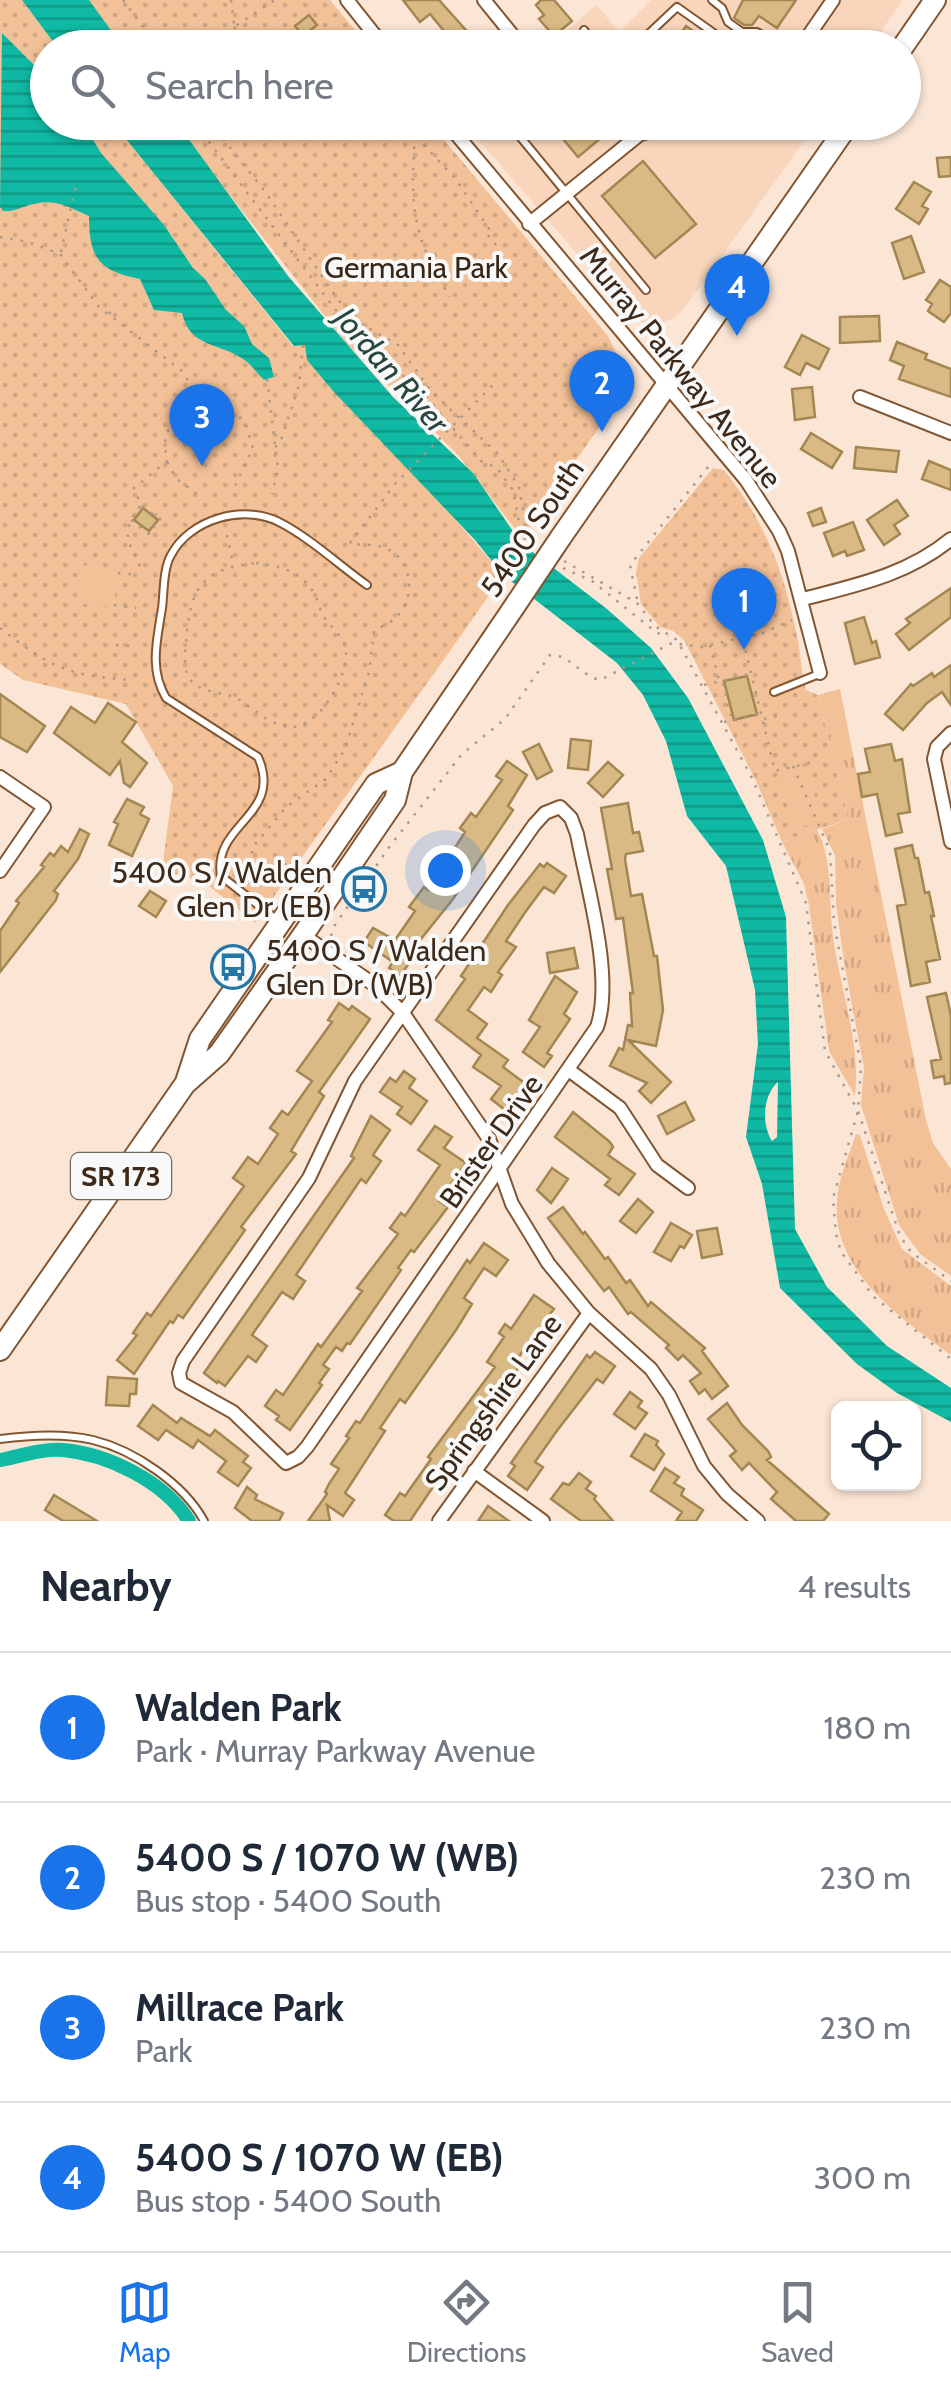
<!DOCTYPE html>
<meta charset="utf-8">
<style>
body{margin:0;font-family:Cabin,sans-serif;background:#f2f2f3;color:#1f2937}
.controls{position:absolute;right:30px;bottom:30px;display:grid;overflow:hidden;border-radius:15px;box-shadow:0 2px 8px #0004}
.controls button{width:90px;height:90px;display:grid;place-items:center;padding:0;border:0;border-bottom:2px solid #e0e1e3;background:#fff;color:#1f2937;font:50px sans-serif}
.you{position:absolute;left:445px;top:870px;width:35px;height:35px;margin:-25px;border:8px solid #fff;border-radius:50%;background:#1a73e8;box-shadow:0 0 0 15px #1a73e833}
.badge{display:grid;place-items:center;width:65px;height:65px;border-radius:50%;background:#1a73e8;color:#fff;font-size:32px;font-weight:700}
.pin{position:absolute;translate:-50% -82px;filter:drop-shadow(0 2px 5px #0008)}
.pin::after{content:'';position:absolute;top:52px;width:35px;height:30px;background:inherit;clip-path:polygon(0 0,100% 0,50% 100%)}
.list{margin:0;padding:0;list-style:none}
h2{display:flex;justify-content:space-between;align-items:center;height:130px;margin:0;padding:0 40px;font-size:42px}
h2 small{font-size:32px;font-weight:400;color:#747a83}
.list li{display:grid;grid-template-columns:65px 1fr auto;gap:30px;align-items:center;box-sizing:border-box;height:150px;padding:0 40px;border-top:2px solid #e0e1e3}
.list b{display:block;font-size:38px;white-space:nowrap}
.list p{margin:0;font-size:32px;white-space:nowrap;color:#747a83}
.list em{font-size:32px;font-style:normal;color:#747a83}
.icon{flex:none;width:55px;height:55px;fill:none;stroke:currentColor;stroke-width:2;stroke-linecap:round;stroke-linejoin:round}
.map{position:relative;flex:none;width:951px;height:1521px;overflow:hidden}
.search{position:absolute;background:#fff;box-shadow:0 2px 8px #0004;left:30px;right:30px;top:30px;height:110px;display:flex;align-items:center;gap:25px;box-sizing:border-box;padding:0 35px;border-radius:55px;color:#747a83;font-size:38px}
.sheet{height:730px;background:#fff}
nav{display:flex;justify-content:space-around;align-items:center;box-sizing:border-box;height:140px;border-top:2px solid #e0e1e3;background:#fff;font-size:28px;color:#747a83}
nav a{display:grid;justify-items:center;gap:5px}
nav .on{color:#1a73e8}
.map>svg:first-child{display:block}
.built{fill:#f9d6bb}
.grass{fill:url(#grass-tufts)}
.park{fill:url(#park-dots)}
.garden{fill:#f3c198}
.water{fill:url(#water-rules);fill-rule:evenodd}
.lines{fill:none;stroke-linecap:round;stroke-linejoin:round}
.canal{stroke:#0fb9a3;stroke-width:14}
.building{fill:#d9b984;stroke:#a48652;stroke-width:2.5}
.lane-casing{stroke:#825631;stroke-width:10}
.street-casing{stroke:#825631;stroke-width:16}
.primary-casing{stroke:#825631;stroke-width:24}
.path{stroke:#ad9888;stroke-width:2.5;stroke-dasharray:2.5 8;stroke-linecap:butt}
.lane{stroke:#fff;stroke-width:6}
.street{stroke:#fff;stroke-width:12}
.primary{stroke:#fff;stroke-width:20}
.primary-bridge-casing{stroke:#825631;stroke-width:24;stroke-linecap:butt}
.primary-bridge{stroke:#fff;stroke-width:20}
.labels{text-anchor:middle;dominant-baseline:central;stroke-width:8;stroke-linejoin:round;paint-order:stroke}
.shield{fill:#f7f8f7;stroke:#75685c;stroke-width:2.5}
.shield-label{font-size:28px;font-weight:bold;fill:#3d2a1a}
.park-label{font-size:30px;fill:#382617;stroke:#f7f8f7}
.street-label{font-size:30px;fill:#3d2a1a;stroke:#f7f8f7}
.poi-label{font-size:30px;fill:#3d2a1a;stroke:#f7f8f7;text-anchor:end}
.water-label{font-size:32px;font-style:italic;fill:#284640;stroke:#f7f8f7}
</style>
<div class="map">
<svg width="951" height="1521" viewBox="0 0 951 1521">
<defs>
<pattern id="grass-tufts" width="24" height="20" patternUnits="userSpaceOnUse" patternTransform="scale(2.5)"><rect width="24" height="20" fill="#f3c198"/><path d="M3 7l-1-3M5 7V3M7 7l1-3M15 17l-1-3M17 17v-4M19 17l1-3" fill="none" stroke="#d1a682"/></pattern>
<pattern id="park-dots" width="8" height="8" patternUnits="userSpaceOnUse" patternTransform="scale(2.5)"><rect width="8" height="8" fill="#f3c198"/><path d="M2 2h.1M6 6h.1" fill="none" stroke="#d1a682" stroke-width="1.8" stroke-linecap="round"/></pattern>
<pattern id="water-rules" width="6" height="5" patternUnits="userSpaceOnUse" patternTransform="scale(2.5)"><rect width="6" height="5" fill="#0fb9a3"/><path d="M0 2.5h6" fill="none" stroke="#109784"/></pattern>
</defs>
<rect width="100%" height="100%" fill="#fbe6d6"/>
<path class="built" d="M651,0H903L870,47L546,48L597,5L619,32Z
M464,123H817L684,309L675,318L656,325L638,321L629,314Z"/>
<path class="grass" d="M840,689L926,1120L933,1143L951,1169V1276L920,1254L899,1225L861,1105L864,1068L845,968L836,904L835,855L822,829L848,819L818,695Z
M817,830C834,863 828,899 833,936C840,989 861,1042 855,1096L829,1051L809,905L804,884L782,842Z
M856,1134L860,1135L884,1209L902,1249L951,1286V1355C901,1319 831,1270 837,1201C838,1178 849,1156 856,1134Z"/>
<path class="park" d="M0,0H22L57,47L48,48V122L113,123L293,346L305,345L503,575C422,693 337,807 255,923L204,882L162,870L173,786L126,704L23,680L0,664Z
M87,0H330L369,47H120Z
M173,123H430L608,336L629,380L627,387L522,538L459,456L347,344Z
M713,468L724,470C766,523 784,571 797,636C801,654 801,672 806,690L818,695L848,819L782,842L756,781L684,640L673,631L660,627L641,604L636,572L639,558Z"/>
<path class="garden" d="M81,565L118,570L114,607L76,603Z
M807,766L822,823L793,828L779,772Z"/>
<path class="water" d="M22,0H89L123,47H57Z
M2,33L47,78L48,122L83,123L101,153L164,225L193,268L205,279L226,310L244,326L252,344L269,358L274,377L264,380C258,374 252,366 246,361C221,342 190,349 182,313L154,310L140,279C99,271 89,258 89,216C71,208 55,198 34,204C22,206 16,212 3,211L0,207Z
M113,123H177L288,276L393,397L473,473L521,543L607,609L651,648L688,698L763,840L786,917L795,1229L827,1287L887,1346L951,1388V1422L897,1393L857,1364L780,1288L762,1184L746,1137L758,1044L755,990L726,866L687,816L666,741L643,695L617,663L503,575L475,540L334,392L307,360L305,345L294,346ZM778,1082L777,1137L772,1141C761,1123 763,1095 778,1082Z"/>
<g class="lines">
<path class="canal" d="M1,1460C20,1456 44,1448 63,1450C108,1454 165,1482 189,1521"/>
</g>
<path class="building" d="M403,0H439L473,38L458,48L430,14L420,22Z
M541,0H554L572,21L554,36L539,19L544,15L536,5Z
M743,0H796L777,28L759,16L752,25H744L734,18Z
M309,15L317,25L303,36L295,26Z
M686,26L718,48H671Z
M549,122H620L578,157Z
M951,157V176L939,177L937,158Z
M643,161L696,224L655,258L602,196Z
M914,182L931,192L922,206L928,209L919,224L896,209Z
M911,236L924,272L904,279L892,243Z
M940,280L951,287V313L944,322L928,311L932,304L926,300Z
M879,316L880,341L840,343V317Z
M802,335L829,349L819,369L806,363L800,375L785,367Z
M897,342L927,354L925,359L951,369V397L899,379L904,366L890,360Z
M812,387L815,417L795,420L792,389Z
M811,433L842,452L832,468L801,449Z
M856,447L899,451L896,472L854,468Z
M929,461L951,470V490L922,479Z
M897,500L908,516L894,525L900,534L884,545L867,520Z
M143,508L158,520L149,531L134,520Z
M821,508L826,522L813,526L808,513Z
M853,522L864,550L847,556L845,551L833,556L824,533Z
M951,588V617L909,650L896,634L910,623L906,619Z
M864,617L872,643L876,641L880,657L855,664L845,623Z
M951,665V705L942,692L927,703L903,730L885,714L911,684L913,686L932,673L934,677Z
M747,676L757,714L734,720L724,681Z
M0,694L45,726L27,752L0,737Z
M108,703L136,722L122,742L147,763L130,787L124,783L120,761L110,775L54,733L71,707L95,723Z
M571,739L591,741L588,770L568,768Z
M539,744L552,771L537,779L523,752Z
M891,744L895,761L902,759L910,812L898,814L902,832L886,836L877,794L862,797L858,774L870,772L865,749Z
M507,761L527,775L508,806L513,810L453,899L405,959L410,962L400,976L389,968L393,962L364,942L373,928L395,940L415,911L409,907L424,887L428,890L465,832L460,828L471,813L476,817L502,780L496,776Z
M608,762L623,775L603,797L588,783Z
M127,799L144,807L140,814L149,819L132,856L109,845L118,824L114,822Z
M628,803L633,833L639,832L643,851L626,854L625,859L631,896L642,894L654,956H657L663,1010L656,1046L628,1040L671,1082L651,1103L639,1091L647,1083L610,1066L619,1048L623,1050L628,1025L632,1026L630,993H633L623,918L616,919L612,896L607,869H612L601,808Z
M80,829L89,834L78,859L54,891L58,894L56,900L0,972V931L19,903L16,901L44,867L41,865L50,853L54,856L61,846L68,852Z
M912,845L915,858H918L925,893L929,892L934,916H931L940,959L926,962L930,982L911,986L897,906L906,904L895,849Z
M547,863L566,876L554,893L544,887L526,911L506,941L516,947L498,972L502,975L491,992L484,987L468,1010L487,1024L477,1038L508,1060L503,1067L526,1084L510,1114L491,1099L501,1086L473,1067L481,1055L436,1020L465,979L461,976L508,905L540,864L544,867Z
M150,891L166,901L156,917L139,906Z
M574,948L578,968L550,973L547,953Z
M555,976L577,992L564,1014L570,1019L547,1053L552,1056L544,1067L523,1052L540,1027L529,1020Z
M946,993L951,1016V1083L945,1084L944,1076L934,1078L931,1061L941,1059L927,997Z
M339,1003L349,1010L352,1006L370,1019L319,1092L324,1096L291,1151L296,1154L241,1227L245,1230L183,1318L178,1315L173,1323L170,1321L134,1374L117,1360L137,1335L133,1333L147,1313L151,1316L244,1186L233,1178L248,1157L258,1164L278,1134L270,1128L282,1111L288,1115L312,1081L297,1071L332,1022L328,1020Z
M404,1071L415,1079L409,1088L427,1101L411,1124L397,1114L402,1107L380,1092L390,1078L396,1082Z
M685,1102L694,1120L667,1134L658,1116Z
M573,1112L610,1142L613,1147L608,1155L635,1174L619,1195L605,1185L610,1179L555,1137Z
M371,1116L390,1130L373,1155L381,1161L366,1183L361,1179L296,1275L305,1281L293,1299L282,1292L252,1335L267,1346L256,1362L248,1356L225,1386L218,1381L217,1383L204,1373L354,1158L351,1156Z
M435,1126L452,1137L444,1148L466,1163L439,1201L448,1207L414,1252L411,1250L398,1268L401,1270L350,1344L347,1343L342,1351L336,1347L323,1365L329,1369L319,1383L322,1385L290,1430L276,1420L279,1416L265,1406L276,1390L283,1395L318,1344L321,1347L362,1291L357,1288L398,1234L390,1228L401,1213L405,1216L440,1165L418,1150Z
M552,1168L568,1179L551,1203L537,1190Z
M638,1199L653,1212L636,1233L620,1221Z
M563,1207L583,1234L585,1232L605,1259L608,1257L626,1283L630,1280L648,1306L651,1302L705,1348L702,1351L728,1386L712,1399L705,1389L699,1394L690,1381L701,1373L683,1355L678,1360L666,1348L669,1345L631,1312L628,1314L609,1287L604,1291L548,1218Z
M671,1223L692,1235L684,1248L680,1246L671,1261L654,1252Z
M717,1228L722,1254L702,1258L697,1231Z
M484,1243L508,1260L496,1276L484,1268L464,1298L472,1304L456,1330L405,1403L400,1399L380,1428L385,1431L345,1493L354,1500L343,1516L327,1505L330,1521H308L327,1494L325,1492L329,1484L339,1469L331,1464L349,1438L346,1436L356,1421L360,1423L467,1260L470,1263Z
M534,1295L554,1309L550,1314L552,1320L532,1348L527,1345L514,1364L519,1367L487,1407L454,1461L448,1458L436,1476L439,1478L410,1521H394L385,1515L400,1493L405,1496L431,1459L428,1457L495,1367L487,1362L504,1337L499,1333L505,1324L511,1329Z
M595,1352L615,1366L603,1383L597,1379L556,1432L535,1462L543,1467L527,1490L508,1476L515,1466L511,1463L587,1355L590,1358Z
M108,1377L137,1379L136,1394H130L129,1406L106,1405Z
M630,1392L642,1401L638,1407L647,1413L635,1429L614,1414Z
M727,1403L742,1425L768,1451L771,1457L767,1460L829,1514L823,1521H796L771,1499L777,1492L749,1463L742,1470L730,1456L736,1451L708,1419Z
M153,1405L177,1423L181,1418L210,1436L215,1430L248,1456L243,1462L251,1468L238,1486L218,1472L226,1461L198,1440L193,1448L166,1430L158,1440L138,1426Z
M645,1434L658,1441L656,1445L664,1454L654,1470L631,1456Z
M665,1468L679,1477L674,1483L684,1489L681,1495L703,1510L696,1521H676L682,1512L651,1491Z
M579,1473L591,1482L586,1489L596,1496L594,1499L613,1521H581L551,1499L563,1483L569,1485Z
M247,1487L257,1495L255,1499L283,1513L279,1521H252L235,1508Z
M54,1495L97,1521H63L45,1510Z
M488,1506L509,1521H478Z"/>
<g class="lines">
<g class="lane-casing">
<path id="lane" d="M712,0L722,8L728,22L742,32H757L784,48
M584,30L598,48
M640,42L677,7L735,48
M508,122L646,290
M774,692L819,674
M276,919L221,876C212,823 284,816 258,757L166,698C149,669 157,640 162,608C164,593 163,569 171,555C190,519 243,504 279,522C309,537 340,566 367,585
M0,1439C30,1435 64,1433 93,1440C134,1450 184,1484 204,1521"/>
</g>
<g class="street-casing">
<path id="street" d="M347,0L385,48
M484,0L523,48
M800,48L833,0
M446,122L746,480L779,531L788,551L820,673
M529,224L640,134C675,123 710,142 743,122
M860,397L951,433
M803,599C857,585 907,575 951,539
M951,733L937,747L934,759L951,842
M0,777L44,807L0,871
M560,807L571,818L577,834C587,887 614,977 597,1027L307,1447L298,1457L286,1463L233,1412L181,1383L179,1373L183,1361L309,1178L355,1081L534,825L545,813Z
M303,935L376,986L403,1013L489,1139L512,1204L548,1263L589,1313L651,1369L669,1395L704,1466L727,1494L758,1521
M570,1071L620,1108L657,1165L688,1188
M474,1471L543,1521
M439,1521L589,1313"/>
</g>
<g class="primary-casing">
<path id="primary" d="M902,48L935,0
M561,537L850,122
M186,1082L200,1039L376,784L402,772
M0,1350L185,1084L219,1054L303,935L395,800L402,772L512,610"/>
</g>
<path class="path" d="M123,0L159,48
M231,0L234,25
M234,27L252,48
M215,48L234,27L275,0
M202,122L206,138L341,317L429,400L481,461L497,468L513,490L520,527L526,542L532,546
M210,122L266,193L336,297L356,321L398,345L431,391L498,454L519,487L527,531L537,543
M402,122L455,178L491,232
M415,136C410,207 412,236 450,297
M488,235L499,249
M0,237L28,242L60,254L99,307L182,371L193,389L197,407
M61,252L76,185
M109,314L116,306
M267,379L278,469L272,494
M275,447L280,443L299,385L303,345
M167,462L176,478L199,496
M142,506L164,522
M131,520L153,537
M153,526L158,529
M227,535L233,563
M350,543L395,484L496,382
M564,561L637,603L655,626L677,640L752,778L806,903L825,1051L858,1111L900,1236L911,1252L951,1281
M256,563C280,566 301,571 314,593C319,602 320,613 327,621C335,632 345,637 346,652C348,677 319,727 292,727C272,727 254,709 238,699C223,691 200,694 190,679C183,670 185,654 186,642C190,589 200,569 256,563Z
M140,566C126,537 121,532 141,505L134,488L167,461C166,454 164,443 166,436C175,404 227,395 245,424C249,431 250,441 253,448L234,488
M563,568L592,581L657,633L668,636
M118,573L139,575
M637,599L630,565L712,462
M114,605L136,608
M0,628C52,668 65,675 131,680
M743,640L775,771L813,762
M116,645L132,646
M710,645L719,680
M723,683L732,720
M704,685L749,674
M764,719L780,715
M724,722L760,714
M793,766L830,851L834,923L861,1066L858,1111L833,1198L836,1234L841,1252L874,1297L951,1359
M246,884L252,868V848L286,807L326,779L345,749L369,672L374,631C380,627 388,624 394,619C418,599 413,556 382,547C372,544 359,545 349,544
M331,936L335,925L390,846L462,754L505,719L550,655C568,653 581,676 600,680L672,643L701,647L763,633L792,620"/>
<use href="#lane" class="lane"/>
<use href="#street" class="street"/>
<use href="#primary" class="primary"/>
<g class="primary-bridge-casing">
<path id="primary-bridge" d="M512,610L561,537"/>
</g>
<use href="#primary-bridge" class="primary-bridge"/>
</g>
<defs>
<g id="bus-ring" transform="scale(2.25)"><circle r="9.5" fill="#f7f8f7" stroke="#2376a6" stroke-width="1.5"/><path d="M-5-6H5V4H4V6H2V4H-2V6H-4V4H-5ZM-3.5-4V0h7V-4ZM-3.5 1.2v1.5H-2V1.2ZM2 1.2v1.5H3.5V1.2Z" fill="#2376a6"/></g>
</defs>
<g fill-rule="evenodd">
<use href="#bus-ring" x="364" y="889"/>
<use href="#bus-ring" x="233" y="967"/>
</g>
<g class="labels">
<rect class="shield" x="71" y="1153" width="100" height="46" rx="8"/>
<g class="shield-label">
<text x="121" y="1176">SR 173</text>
</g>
<g class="park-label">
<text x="416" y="267">Germania Park</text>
</g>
<g class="street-label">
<text transform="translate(681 367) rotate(51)">Murray Parkway Avenue</text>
<text transform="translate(532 528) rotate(-56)">5400 South</text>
<text transform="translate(491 1141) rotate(-55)">Brister Drive</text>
<text transform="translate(493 1402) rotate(-54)">Springshire Lane</text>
</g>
<g class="poi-label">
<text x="332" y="872">5400 S / Walden<tspan x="332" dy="34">Glen Dr (EB)</tspan></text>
<text x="266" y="950" text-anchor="start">5400 S / Walden<tspan x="266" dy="34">Glen Dr (WB)</tspan></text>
</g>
<g class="water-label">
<text transform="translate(392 370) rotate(49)">Jordan River</text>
</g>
</g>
</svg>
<div class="controls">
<button><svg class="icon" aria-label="locate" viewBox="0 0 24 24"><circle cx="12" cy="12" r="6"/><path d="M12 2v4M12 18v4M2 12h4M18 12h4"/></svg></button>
</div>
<div class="you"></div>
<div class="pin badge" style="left:744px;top:650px">1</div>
<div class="pin badge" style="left:602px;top:432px">2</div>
<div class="pin badge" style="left:202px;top:466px">3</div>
<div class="pin badge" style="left:737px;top:336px">4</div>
<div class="search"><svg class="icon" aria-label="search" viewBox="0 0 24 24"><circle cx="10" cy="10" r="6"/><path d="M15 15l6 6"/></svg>Search here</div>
</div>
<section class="sheet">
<h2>Nearby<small>4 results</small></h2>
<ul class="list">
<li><span class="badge">1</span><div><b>Walden Park</b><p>Park · Murray Parkway Avenue</p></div><em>180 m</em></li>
<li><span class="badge">2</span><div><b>5400 S / 1070 W (WB)</b><p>Bus stop · 5400 South</p></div><em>230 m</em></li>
<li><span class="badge">3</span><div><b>Millrace Park</b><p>Park</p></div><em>230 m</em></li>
<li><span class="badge">4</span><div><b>5400 S / 1070 W (EB)</b><p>Bus stop · 5400 South</p></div><em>300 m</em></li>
</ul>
</section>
<nav>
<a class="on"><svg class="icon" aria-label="map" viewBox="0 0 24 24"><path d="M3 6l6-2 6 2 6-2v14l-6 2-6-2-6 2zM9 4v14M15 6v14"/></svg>Map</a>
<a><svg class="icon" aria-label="directions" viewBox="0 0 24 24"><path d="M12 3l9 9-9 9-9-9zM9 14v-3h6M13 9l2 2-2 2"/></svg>Directions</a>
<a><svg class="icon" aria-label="saved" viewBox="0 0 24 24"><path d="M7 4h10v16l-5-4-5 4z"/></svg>Saved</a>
</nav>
